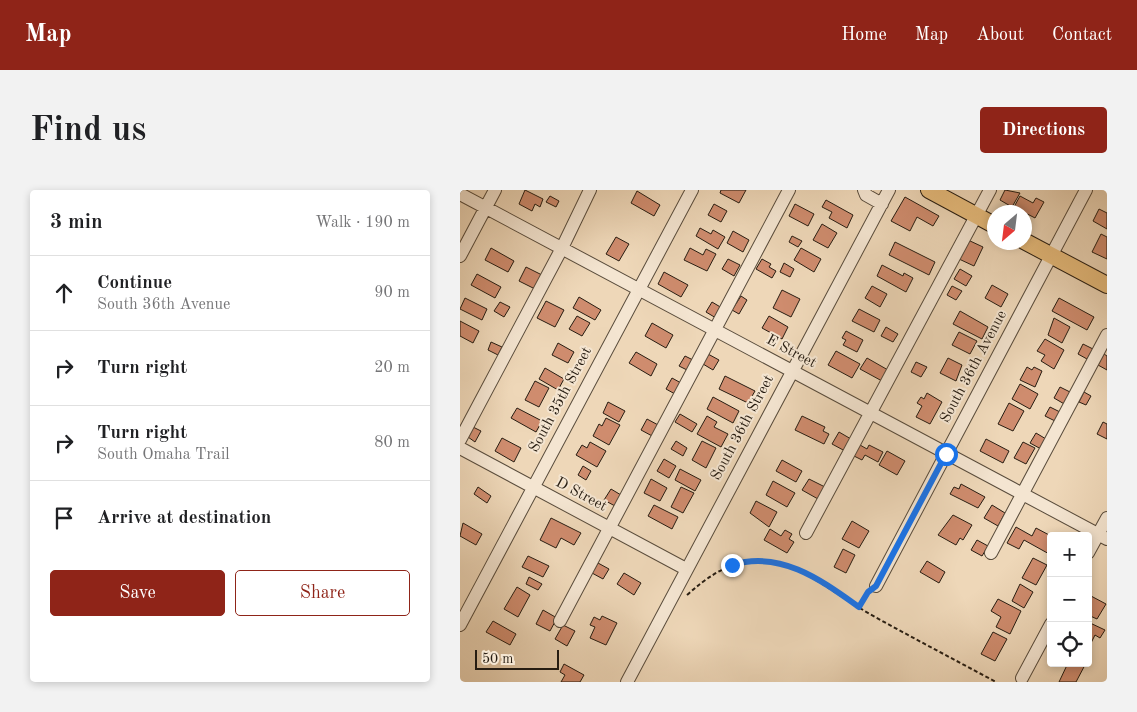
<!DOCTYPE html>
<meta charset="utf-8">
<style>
body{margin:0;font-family:"Old Standard TT",serif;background:#f2f2f2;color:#202124}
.controls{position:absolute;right:15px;bottom:15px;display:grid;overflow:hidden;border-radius:5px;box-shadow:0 2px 8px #0003}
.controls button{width:45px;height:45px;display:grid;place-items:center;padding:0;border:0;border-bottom:1px solid #e0e0e0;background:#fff;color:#202124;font:25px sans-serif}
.compass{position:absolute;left:527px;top:15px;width:45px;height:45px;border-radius:50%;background:#fff;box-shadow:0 2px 8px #0003;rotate:208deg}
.scale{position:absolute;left:15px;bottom:12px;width:84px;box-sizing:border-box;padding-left:5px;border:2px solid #271d12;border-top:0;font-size:14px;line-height:18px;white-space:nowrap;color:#271d12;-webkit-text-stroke:4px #f4e5d1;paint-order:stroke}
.stop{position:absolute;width:15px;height:15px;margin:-11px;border:4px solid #1a73e8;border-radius:50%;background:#fff}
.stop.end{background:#1a73e8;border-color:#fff;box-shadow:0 1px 5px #0008}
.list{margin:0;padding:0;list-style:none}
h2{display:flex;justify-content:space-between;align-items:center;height:65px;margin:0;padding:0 20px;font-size:21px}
h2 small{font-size:16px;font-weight:400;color:#757577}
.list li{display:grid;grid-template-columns:32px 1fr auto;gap:15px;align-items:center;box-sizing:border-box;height:75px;padding:0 20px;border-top:1px solid #e0e0e0}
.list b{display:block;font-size:19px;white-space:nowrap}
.list p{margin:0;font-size:16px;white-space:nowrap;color:#757577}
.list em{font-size:16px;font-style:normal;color:#757577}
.actions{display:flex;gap:10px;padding:15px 20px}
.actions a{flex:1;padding:11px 0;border:1px solid #8f2418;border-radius:5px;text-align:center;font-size:18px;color:#8f2418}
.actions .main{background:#8f2418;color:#fff}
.icon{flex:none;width:28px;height:28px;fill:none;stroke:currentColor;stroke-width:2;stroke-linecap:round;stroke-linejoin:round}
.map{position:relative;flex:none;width:647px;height:492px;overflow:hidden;border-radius:5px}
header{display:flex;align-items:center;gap:30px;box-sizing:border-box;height:70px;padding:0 25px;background:#8f2418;color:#fff}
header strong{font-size:24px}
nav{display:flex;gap:28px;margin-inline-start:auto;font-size:18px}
.intro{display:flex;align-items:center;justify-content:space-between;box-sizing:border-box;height:120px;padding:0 30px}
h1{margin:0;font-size:35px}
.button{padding:12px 22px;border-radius:5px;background:#8f2418;color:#fff;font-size:18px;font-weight:700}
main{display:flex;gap:30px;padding:0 30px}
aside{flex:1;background:#fff;border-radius:5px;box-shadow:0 2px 8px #0003}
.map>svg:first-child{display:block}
.building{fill:#cf8c6e;stroke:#271d12}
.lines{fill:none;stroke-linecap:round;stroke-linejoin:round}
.minor-casing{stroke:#594c3c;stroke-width:14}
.major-casing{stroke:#271d12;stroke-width:18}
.path{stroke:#271d12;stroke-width:2;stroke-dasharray:4 2.5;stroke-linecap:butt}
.minor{stroke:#f4e5d1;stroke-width:12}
.major{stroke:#e7bc7c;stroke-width:16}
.route{stroke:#1a73e8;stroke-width:6}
.labels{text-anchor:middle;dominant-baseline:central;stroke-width:4;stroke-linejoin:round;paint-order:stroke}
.street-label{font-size:15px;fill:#271d12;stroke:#f4e5d1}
</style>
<header>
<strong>Map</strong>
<nav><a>Home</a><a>Map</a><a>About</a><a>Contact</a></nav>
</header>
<div class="intro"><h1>Find us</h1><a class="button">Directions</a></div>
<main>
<aside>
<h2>3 min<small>Walk · 190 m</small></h2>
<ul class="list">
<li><svg class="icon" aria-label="ahead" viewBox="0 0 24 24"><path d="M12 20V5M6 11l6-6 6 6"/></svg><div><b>Continue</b><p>South 36th Avenue</p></div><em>90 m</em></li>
<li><svg class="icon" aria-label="right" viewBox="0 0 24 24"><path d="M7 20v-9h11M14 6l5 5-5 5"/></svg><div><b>Turn right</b></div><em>20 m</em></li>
<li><svg class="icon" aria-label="right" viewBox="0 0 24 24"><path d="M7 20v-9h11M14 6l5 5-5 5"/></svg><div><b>Turn right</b><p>South Omaha Trail</p></div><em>80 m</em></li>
<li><svg class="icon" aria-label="arrive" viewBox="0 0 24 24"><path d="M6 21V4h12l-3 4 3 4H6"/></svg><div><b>Arrive at destination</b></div></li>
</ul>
<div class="actions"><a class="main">Save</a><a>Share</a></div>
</aside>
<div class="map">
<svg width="647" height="492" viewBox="0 0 647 492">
<rect width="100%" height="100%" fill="#eed7b8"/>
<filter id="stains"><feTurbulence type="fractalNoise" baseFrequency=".004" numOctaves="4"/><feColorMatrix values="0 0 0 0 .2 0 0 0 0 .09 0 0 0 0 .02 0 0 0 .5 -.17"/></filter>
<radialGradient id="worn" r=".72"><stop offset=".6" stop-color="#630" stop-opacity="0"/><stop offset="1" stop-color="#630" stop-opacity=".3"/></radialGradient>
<path class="building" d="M65,0L83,9L80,17L75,14L72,21L59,14Z
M261,0H286L279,13L260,3Z
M545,0L560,3L552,17L540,10Z
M177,1L200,15L194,26L171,13Z
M90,6L99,11L96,17L86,12Z
M560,6L573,13L576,8L584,12L575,28L554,17Z
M445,7L479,26L473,36L457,27L450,41L431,31Z
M366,10L393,25L387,38L369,28L372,22L362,17Z
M254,14L267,21L261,32L248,25Z
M335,14L354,24L348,36L329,26Z
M639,19L647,23V39L633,31Z
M362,34L377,43L368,58L353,50Z
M240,38L251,44L253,40L265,47L258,59L236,46Z
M273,41L289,50L283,62L267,53Z
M641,44L647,47V69L632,62Z
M332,46L342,51L338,57L329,52Z
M156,47L169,54L159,71L146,64Z
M508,50L523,57L514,76L499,69Z
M435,52L475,72L469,85L429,65Z
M31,58L54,71L48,82L25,70Z
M230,58L243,65L246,59L256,64L247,81L224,70Z
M341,58L361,69L354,82L334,70Z
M268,69L280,75L274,86L262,79Z
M302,69L311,74L309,77L316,81L312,88L296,79Z
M324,73L334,79L330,87L320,82Z
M422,75L443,86L444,83L453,88L446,102L417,86Z
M66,77L84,86L77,100L59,91Z
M500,79L512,86L506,96L494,89Z
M204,82L228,95L221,107L198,94Z
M17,84L41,97L35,108L11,95Z
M532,95L548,104L541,117L525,108Z
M412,96L427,104L420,117L405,108Z
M492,96L502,101L496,110L487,105Z
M322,100L340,109L331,127L313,118Z
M281,106L287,110L279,124L272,120Z
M119,107L141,120L135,130L113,118Z
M5,108L27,119L22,130L0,119Z
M599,108L634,127L627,140L592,121Z
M86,111L104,120L95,137L77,128Z
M40,112L50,117L44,127L34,121Z
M252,112L262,118L256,128L246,122Z
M399,119L420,130L414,142L392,131Z
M500,121L528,137L522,149L493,134Z
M117,126L130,133L122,146L109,139Z
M309,126L328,137L322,149L302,138Z
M594,128L610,137L602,153L588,145Z
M0,131L19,141L13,153L0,146Z
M192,133L213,145L206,158L185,146Z
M426,137L438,144L433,152L421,146Z
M386,141L403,150L397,162L383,155L386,150L382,148Z
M499,142L517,151L510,164L492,155Z
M585,149L604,160L594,179L581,171L585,165L577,161Z
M31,152L42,157L38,165L28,160Z
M98,153L114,162L108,173L92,165Z
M623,154L633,159L627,169L618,164Z
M376,161L400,174L392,188L368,175Z
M176,162L197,174L191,186L169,173Z
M248,164L259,170L253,180L243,174Z
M644,164L647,166V180L638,175Z
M225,166L233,170L227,180L219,176Z
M407,168L428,180L422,191L400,179Z
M488,168L502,175L496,191L480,183Z
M456,172L467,177L461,187L451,182Z
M567,177L572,180L574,177L582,181L575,197L560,190Z
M85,178L104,189L98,200L79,189Z
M265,186L295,201L288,213L259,199Z
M212,188L221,193L215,204L206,199Z
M75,191L89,198L79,217L65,210Z
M560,194L578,204L570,219L552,209Z
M600,197L612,203L606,215L594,208Z
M624,202L631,206L626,215L619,212Z
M467,203L482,212L470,234L456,227L462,216L457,213L461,207L464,209Z
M253,207L279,221L273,233L247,219Z
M148,212L165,221L159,232L143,223Z
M549,213L564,221L553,241L538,234Z
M590,217L600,222L595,231L585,226Z
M57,218L82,231L76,242L51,228Z
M220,224L237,234L232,242L215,232Z
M247,226L257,232L254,237L268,244L261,257L237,244Z
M342,226L365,237L363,241L369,244L364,254L335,240Z
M146,228L160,235L149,255L133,246L139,234L142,236Z
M187,229L200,236L194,247L181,240Z
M643,232L647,234V249L637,244Z
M13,237L21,241L15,252L8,247Z
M379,242L391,249L385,261L372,254Z
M576,243L586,249L581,259L570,253Z
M42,248L61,258L54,272L35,261Z
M526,249L549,261L543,273L520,261Z
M216,251L227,258L223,266L211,259Z
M242,251L256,258L246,278L232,270Z
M130,252L146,261L137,277L116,265L122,255L127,258Z
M563,252L575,258L566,274L554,268Z
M400,255L407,259L409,255L423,262L418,272L405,265L402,270L394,266Z
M427,261L445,271L437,285L419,275Z
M204,269L216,276L209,288L197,281Z
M322,270L342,281L336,292L316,281Z
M123,276L131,281L126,290L118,285Z
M220,279L241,290L235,301L215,290Z
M191,289L207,298L200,311L184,303Z
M349,289L365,297L358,309L342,300Z
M313,291L335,303L327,317L306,305Z
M501,294L525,307L518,318L490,304L494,297L499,299Z
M18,297L31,306L27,313L14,304Z
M221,297L234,303L223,323L211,317Z
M151,299L161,305L155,316L144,310Z
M296,311L317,322L309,337L290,323Z
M194,315L218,327L212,339L188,326Z
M532,315L545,323L538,336L524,328Z
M493,325L512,335L503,350L500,348L496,355L478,345Z
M91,328L121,343L114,355L101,348L96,358L80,350Z
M392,331L409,341L399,358L382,349Z
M3,333L22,344L16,355L0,346Z
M556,337L572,346L576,338L591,346V365L564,350L559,359L547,353Z
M310,339L321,346L325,340L332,344L329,349L334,352L327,363L304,350Z
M517,350L528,356L522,366L511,360Z
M383,359L395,365L386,383L374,377Z
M68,366L89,376L83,387L62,377Z
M573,368L587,375L576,395L562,388Z
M467,371L485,382L479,393L460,382Z
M138,373L149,379L143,389L132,383Z
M164,383L181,393L174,405L157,394Z
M69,387L82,394L78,400L66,394Z
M560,394L573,402L564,418L552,411Z
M57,397L70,405L58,427L44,419Z
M631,406L646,414L637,429L628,425V411Z
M538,409L561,421L550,444L536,437L541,427L531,421Z
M83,420L97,428L90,441L76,434Z
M142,426L157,433L146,455L130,448L135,437L130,435L134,427L140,430Z
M33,431L56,444L50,455L26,442Z
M628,432L645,440L640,448L635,445L631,453L628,451Z
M103,435L115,441L107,456L95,449Z
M533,442L547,449L535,471L521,464Z
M608,473H626L616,492H599Z
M104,474L124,485L120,492H101L105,485L100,482Z"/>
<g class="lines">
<g class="minor-casing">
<path id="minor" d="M404,0L406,5L422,14
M0,4L647,349
M0,66L35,0
M0,250L102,58L130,0
M0,258L226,379
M346,343L530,0
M531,363L647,145
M628,363L647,328
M416,396L626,0
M100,431L329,0
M0,435L232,0
M562,488L591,434
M167,492L429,0"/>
</g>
<g class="major-casing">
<path id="major" d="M469,0L534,35
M564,51L647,95"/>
</g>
<path class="path" d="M227,405C305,334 344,387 415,427C455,449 495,470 536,492
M399,417L406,404"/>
<use href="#minor" class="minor"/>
<use href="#major" class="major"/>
</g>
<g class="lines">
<path class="route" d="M272,375C321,360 361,390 399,417L408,402L416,396L486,264"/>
</g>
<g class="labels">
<g class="street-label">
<text transform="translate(331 162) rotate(28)">E Street</text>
<text transform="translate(514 177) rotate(-62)">South 36th Avenue</text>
<text transform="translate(101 210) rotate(-62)">South 35th Street</text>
<text transform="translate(283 238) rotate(-62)">South 36th Street</text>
<text transform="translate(121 305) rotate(28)">D Street</text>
</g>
</g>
<rect width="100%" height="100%" filter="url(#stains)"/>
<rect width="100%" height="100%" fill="url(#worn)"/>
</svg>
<div class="controls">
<button>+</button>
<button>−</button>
<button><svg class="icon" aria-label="locate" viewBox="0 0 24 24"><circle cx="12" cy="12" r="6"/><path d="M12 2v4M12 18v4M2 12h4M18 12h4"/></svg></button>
</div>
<svg class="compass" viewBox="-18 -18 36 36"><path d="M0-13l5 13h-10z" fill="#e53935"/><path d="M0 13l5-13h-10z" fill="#757577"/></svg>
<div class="scale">50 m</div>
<div class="stop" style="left:486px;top:264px"></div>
<div class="stop end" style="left:272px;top:375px"></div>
</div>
</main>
